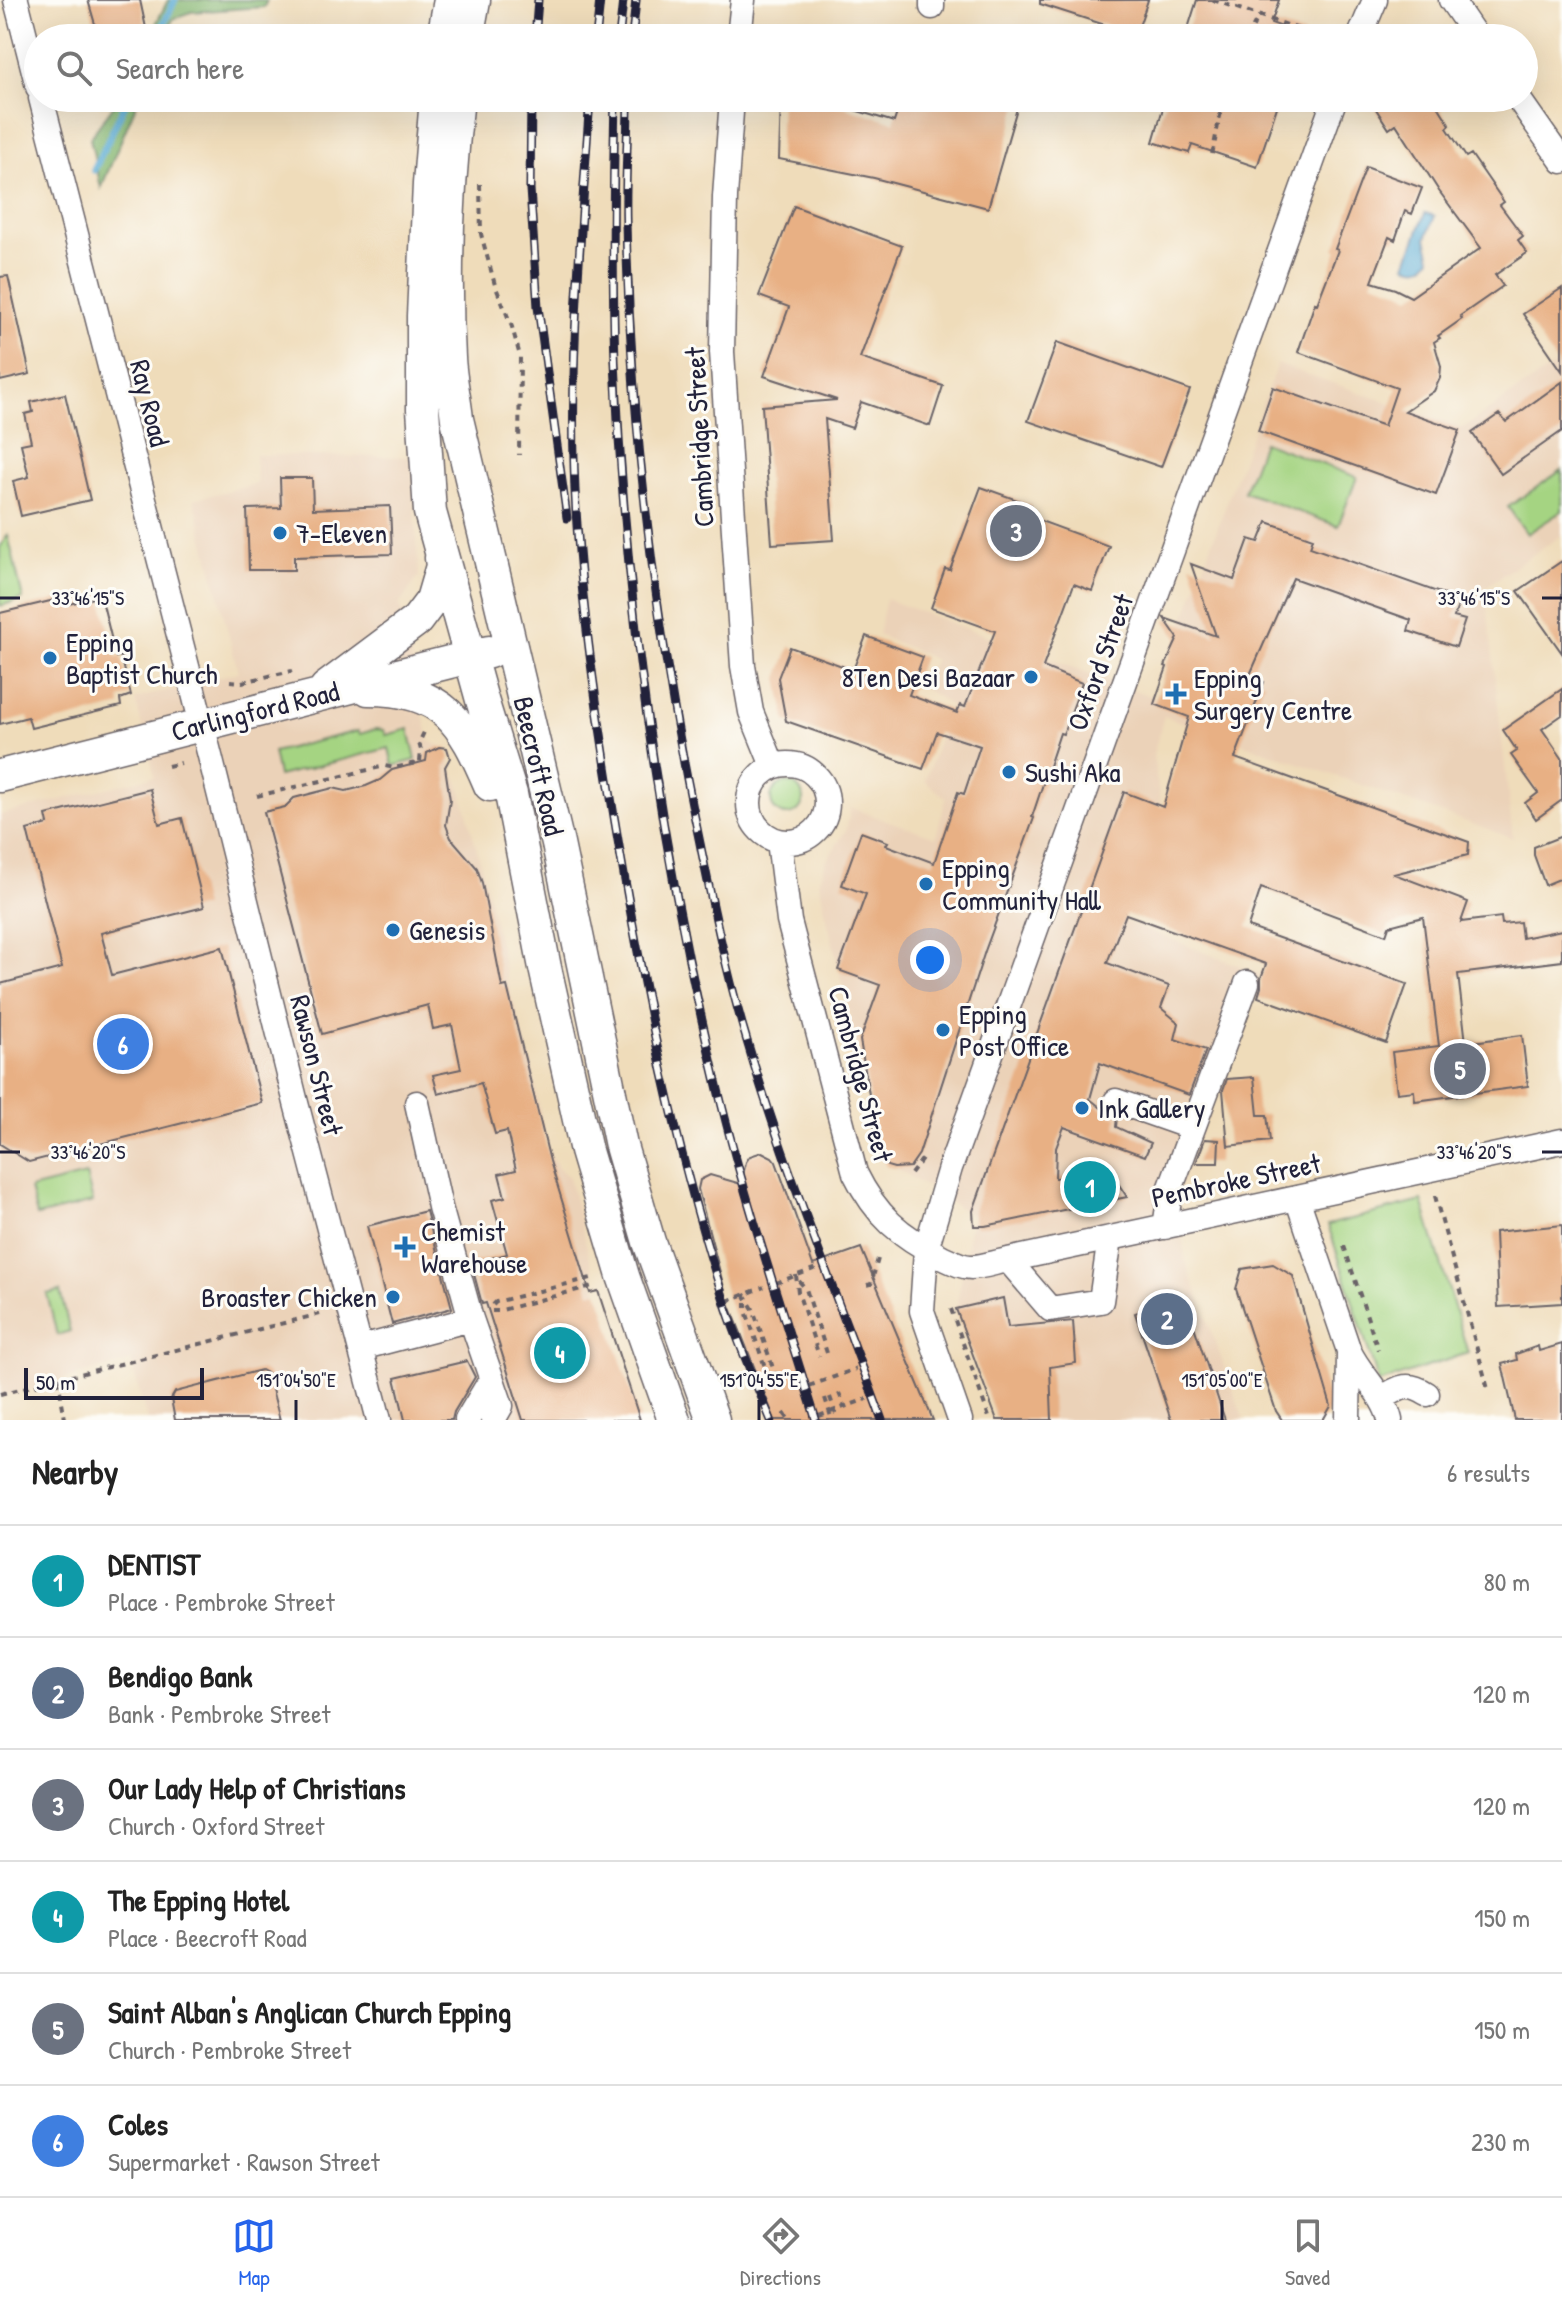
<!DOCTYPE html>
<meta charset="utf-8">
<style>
body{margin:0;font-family:"Patrick Hand",sans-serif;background:#f2f2f2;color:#222}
.scale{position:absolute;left:24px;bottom:20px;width:180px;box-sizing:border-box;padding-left:8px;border:4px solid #22223b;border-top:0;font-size:22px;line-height:28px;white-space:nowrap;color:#22223b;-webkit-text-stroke:6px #fdfcf7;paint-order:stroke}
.you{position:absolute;left:930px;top:960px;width:28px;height:28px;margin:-20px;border:6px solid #fff;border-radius:50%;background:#1a73e8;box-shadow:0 0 0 12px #1a73e833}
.badge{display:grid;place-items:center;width:52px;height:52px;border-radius:50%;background:#2563eb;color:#fff;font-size:26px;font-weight:700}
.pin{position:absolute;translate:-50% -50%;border:4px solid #fff;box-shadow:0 2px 8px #0006}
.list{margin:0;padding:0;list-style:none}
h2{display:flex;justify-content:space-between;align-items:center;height:104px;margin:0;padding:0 32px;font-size:34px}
h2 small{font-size:26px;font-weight:400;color:#767676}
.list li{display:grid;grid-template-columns:52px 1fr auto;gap:24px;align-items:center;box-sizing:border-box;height:112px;padding:0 32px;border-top:2px solid #e0e0e0}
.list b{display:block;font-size:30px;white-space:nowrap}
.list p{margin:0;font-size:26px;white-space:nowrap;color:#767676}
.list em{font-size:26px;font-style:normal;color:#767676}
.icon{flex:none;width:44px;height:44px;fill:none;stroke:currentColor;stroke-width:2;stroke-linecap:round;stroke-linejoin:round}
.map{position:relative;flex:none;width:1562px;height:1420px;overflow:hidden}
.search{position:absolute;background:#fff;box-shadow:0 8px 32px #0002;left:24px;right:24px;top:24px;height:88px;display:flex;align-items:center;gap:20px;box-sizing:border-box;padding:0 28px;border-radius:44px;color:#767676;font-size:30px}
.sheet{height:776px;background:#fff}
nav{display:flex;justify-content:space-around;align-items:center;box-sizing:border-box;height:112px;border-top:2px solid #e0e0e0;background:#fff;font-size:22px;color:#767676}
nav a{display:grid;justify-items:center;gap:4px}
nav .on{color:#2563eb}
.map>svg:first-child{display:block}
.built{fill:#ebd2b8}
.green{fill:#a5d482;stroke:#647b5e;stroke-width:2}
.forest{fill:#84b670;stroke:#536c56;stroke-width:2}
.water{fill:#58aad3;stroke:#3d6687;stroke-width:2}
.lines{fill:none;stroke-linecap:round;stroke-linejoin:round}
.stream{stroke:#58aad3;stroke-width:7}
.building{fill:#e8b084}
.minor-casing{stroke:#6a6367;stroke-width:27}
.major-casing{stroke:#6a6367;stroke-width:35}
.path{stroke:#6a6367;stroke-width:4;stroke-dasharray:6 6;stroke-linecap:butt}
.minor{stroke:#fff;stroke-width:24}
.major{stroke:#fff;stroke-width:32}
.rail-casing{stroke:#22223b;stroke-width:9}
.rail{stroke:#fdfcf7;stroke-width:6;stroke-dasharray:18;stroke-linecap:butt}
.ticks{fill:none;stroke:#22223b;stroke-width:3}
.poi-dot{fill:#1f6fb2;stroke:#fdfcf7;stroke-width:3}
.labels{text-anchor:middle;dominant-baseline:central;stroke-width:6;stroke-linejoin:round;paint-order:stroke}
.street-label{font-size:28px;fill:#22223b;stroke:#fdfcf7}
.poi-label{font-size:28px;fill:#22223b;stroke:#fdfcf7;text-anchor:start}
.ticks-label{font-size:20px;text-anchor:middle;fill:#22223b;stroke:#fdfcf7;stroke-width:6;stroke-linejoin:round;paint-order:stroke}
</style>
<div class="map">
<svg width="1562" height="1420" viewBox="0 0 1562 1420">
<rect width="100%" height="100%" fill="#fdfcf7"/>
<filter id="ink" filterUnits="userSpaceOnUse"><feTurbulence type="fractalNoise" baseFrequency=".0125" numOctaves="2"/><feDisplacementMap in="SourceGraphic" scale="16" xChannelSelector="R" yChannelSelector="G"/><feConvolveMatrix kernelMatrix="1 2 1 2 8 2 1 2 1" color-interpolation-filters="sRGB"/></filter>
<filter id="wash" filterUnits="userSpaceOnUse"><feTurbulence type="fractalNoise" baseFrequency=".006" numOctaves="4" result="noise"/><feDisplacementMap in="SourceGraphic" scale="32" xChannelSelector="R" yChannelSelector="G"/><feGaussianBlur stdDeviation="1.8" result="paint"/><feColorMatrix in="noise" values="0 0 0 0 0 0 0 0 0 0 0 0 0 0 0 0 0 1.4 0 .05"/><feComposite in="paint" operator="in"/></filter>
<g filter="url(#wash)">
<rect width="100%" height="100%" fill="#efdcba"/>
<path class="built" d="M1562,360V535L1485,587L1513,838L1164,716L1153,755L1161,806L1119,919L1260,974L1178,1192L1185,1260L1244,1420H996L956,1309L972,1216L882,1159L819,883L826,861L846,830L851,808L936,837L946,798L925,781L950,705L922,687L935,659L878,635L886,599L1156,698L1277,364L1463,428Z
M255,455L411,457L419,576L400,604L429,741L445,748L461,790L485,880L508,984L532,1065L546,1146L558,1168L569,1177L598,1291L641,1420H147L131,1361L0,1397V815L155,776L135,699L238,672L194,499L257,484Z"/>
<path class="green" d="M1263,442L1357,477L1338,526L1244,492Z
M1562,470V511L1527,534L1508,507Z
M8,535L23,599L0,606V547Z
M376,729L384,730L386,735L409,729L416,760L393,766L389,748L278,776L273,752L358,731L360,734Z
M771 799a16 16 0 1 1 32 0a16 16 0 1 1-32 0Z
M86,1175L93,1202L37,1216L30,1189Z
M1422,1201L1468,1353L1379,1383L1328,1225Z
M60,1291L70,1331L57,1335L47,1294Z"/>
<path class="forest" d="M168,0H267L264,7L191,12L173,19L165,38H149Z
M119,98H139L101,188L90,138Z"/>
<path class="water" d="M1425,213L1435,216L1426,238L1431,258C1424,269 1418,269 1406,265Z"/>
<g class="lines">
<path class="stream" d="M157,38L175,0
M94,170L128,98"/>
</g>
<g id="blocks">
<path class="building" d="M88,0H140L146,28L134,32L135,38H99Z
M1040,0H1148L1136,35L1040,4Z
M1197,0H1279L1271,23L1305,35L1304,38H1185Z
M781,98H815L894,122L902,98H1020L988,208L874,178L779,159Z
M1166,98H1280L1257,167L1192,145L1189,153L1153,142Z
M1386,98H1433L1450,125L1447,128L1466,157L1471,154L1504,202L1500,205L1523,236L1518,240L1527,253L1495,275L1503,286L1460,316L1462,319L1438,336L1440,338L1434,342L1441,366L1440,378L1434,391L1405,411L1460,430L1436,495L1258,431L1273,387L1384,426L1397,388L1298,352L1315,303L1317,304L1338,250L1335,249L1366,167L1422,188L1412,214L1405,211L1395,240L1389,237L1372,282L1395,289L1411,297L1481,248L1439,191L1396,124L1389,129L1374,106Z
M794,206L902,246L860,358L943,386L930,426L861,402L852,428L825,419L834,540L772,544L762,406L837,400L764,376L789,307L759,296Z
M8,276L30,374L0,381V277Z
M1562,288V371L1523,314Z
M1057,342L1190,390L1161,467L1028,421Z
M1562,382V431L1501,474L1472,433L1499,414L1506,422Z
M65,394L90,500L21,516L13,481L29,477L21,444L31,442L25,414L33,412L31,402Z
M280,478H312L313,509L390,506L392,554L294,557V570H249L247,509L281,508Z
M981,487L1031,505L1027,516L1109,546L1092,591L1074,584L1043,667L1082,683L1063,734L1060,733L1032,817L1034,818L985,951L919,1154L910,1167L894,1168L887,1166L882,1159L878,1149L860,1040L880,985L838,970L866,894L842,885L861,832L888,842L886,845L934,863L958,792L964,794L980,746L937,732L923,769L786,721L778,678L790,647L853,670L866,636L923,657L909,695L957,713L960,705L965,707L995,631L931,608L945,569L950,570Z
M1267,522L1313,538L1310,547L1460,600L1454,617L1465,620L1456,647L1408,631L1411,620L1293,578L1249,677L1264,682L1235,758L1469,842L1468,855L1394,874L1468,902L1461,922L1501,917L1502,924L1520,922L1522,938L1562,930V961L1458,974L1466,1043L1522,1035L1528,1086L1415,1101L1414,1091L1397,1093L1392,1052L1439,1046L1423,917L1389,926L1386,935L1261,888L1248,927L1407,984L1386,1043L1258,997L1261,987V978L1266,964L1126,914L1107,963L1169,986L1161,1008L1179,1023L1175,1039L1206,1050L1189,1095L1100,1063L1090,1099L1110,1115L1117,1117L1116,1127L1151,1143L1145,1156L1064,1127L1056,1148L1055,1178L1112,1174L1127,1197L985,1226H974L973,1211L1124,792L1163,807L1189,717L1154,704L1167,667L1165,666L1178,638L1164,618L1216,636L1191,564L1234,580L1249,539L1259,542Z
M1562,561V653L1518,591Z
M101,596L116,657L121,656L131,695L120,699L121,706L31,728L28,717L0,724V613L63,598L65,605Z
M1562,689V715L1542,729L1562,758V800L1536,819L1525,803L1538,793L1511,755L1517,751L1503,730Z
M439,747L447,748L450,758L445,767L450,800L446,825L451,838L477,868L482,883L502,987L507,986L550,1161L590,1293L598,1291L640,1420H523L486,1303L482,1304L471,1263L507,1254L492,1200L505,1197L499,1174L516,1170L507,1131L495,1134L481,1083L438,1094L433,1075L461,1069L452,1025L433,1029L428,1005L322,1034L264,812L285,807L294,798L333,788L346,791L366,786L380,780L392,770L426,761L427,753Z
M150,789L159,824L182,818L204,907L101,933L112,975L222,947L262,1103L29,1162L0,1144V984L62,968L27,830L48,824L46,815Z
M1562,836V878L1545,885L1534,855V847Z
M1254,1077L1258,1115H1267L1270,1141L1228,1146L1223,1090L1227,1079Z
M1205,1139L1219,1140L1218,1163H1196Z
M762,1152L772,1157L776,1162L813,1265L861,1248L933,1420H775L726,1295L698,1189L700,1180L710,1175L741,1184L746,1162L750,1156Z
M426,1211L452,1308L392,1324L367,1226Z
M1562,1225V1303L1498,1307L1495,1232Z
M1273,1264L1293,1276L1331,1406L1323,1420H1282L1276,1411L1236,1289L1242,1269Z
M1184,1296L1225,1420H1171L1135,1313Z
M1003,1298L1008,1327L1073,1321L1076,1363L1050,1367L1052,1420H997L956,1309Z
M1562,1344V1420H1515L1502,1364L1517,1360L1516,1354L1538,1346L1539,1351Z
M467,1361L475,1377L454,1412L452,1420H405L395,1378Z
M261,1370L268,1374L280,1420H175L171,1399L175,1392Z"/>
</g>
</g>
<g filter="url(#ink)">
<use href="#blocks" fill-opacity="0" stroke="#6a6367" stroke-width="2"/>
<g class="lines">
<g class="minor-casing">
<path id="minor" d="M16,0L38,87
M1451,0L1477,38
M932,7V0
M739,38L743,0
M1359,38L1375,0
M41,98L210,756L296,1103L379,1420
M732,98L725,197L722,352L743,666L751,712L773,766
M1518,98L1562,161
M749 803a39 39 0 1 1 78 0a39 39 0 1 1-78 0Z
M779,841L789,921L855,1173C876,1216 900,1236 942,1257C951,1261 961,1267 971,1267C983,1267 996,1262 1008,1260L1562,1141
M1116,1101L1193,1128
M417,1103L440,1207L471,1319
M1297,1198L1349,1351C1360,1375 1384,1394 1390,1420
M1165,1227L1171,1187L1247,983
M1008,1260L1050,1309L1101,1301L1110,1238
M361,1348L471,1319L501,1406L493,1420
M1381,1399C1399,1388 1407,1381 1427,1394
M467,1420L491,1380
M960,1420L922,1311L926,1249L950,1168L1335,98
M1348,1420L1349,1353"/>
</g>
<g class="major-casing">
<path id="major" d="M443,38L450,0
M467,38L474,0
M436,98L429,184L423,316V409L430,512L482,700L511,794L545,968L586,1151L623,1276L674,1420
M458,98C448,184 444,272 449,358C450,379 455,399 457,419L558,844L621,1146L649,1242L713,1420
M326,688L417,620L432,600L442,566L441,558
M368,689C444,689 463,722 490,785
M0,776L489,652"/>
</g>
<path class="path" d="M1213,0L1308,32
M1247,38L1259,16
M1212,154C1217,135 1218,116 1226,98
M480,184L481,234L495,285L512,327L520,356L519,455
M230,681L242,682L292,671
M168,766L181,763
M257,796L385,766L394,768L420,762L421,750L419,743L425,730
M911,1174L923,1158
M1435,1196L1488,1389
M1344,1246L1378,1350
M796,1275L798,1292L819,1356
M799,1281L806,1289L827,1353
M776,1283L819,1267
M867,1285L871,1284L879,1255
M744,1294L753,1309L775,1374
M727,1301L764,1287
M746,1302V1311L768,1376
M493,1305L496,1302L595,1277
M951,1309L990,1420
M492,1311H498L596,1285
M58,1379L65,1419
M809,1386L856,1369
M839,1393L845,1407
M0,1394L320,1314
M830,1397L838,1420
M825,1398L832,1420
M784,1413L789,1420
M819,1416L867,1399"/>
<use href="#minor" class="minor"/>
<use href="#major" class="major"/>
<g class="rail-casing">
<path id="rail" d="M535,38L538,0
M596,38L600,0
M619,38L623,0
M632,38L636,0
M531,98L530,189L538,307L567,518
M590,98C581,235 568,373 576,510C583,623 600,734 619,846C645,999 676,1152 724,1300C737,1341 755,1381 771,1420
M615,98C613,186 612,274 615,362C625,603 659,842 715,1077C742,1193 781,1306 816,1420
M628,98C628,139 625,180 626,221C630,418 654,616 693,809C709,887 724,965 747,1041C785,1170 836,1294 882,1420"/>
</g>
<use href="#rail" class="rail"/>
</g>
</g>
<path class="ticks" d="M0,598H20M1542,598H1562M0,1152H20M1542,1152H1562M296,1400V1420M759,1400V1420M1222,1400V1420"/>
<g class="poi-dot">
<circle cx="280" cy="533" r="8"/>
<circle cx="50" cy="658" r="8"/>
<circle cx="1031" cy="677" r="8"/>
<path d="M1172 682h8v8h8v8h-8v8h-8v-8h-8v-8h8z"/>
<circle cx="1009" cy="772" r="8"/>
<circle cx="926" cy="884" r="8"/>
<circle cx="393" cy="930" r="8"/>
<circle cx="943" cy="1030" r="8"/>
<circle cx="1082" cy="1108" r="8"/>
<path d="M401 1235h8v8h8v8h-8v8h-8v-8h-8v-8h8z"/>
<circle cx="393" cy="1297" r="8"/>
</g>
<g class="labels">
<g class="street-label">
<text transform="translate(150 403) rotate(76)">Ray Road</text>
<text transform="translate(699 437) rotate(-93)">Cambridge Street</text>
<text transform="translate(1100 662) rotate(-70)">Oxford Street</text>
<text transform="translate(255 711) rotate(-14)">Carlingford Road</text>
<text transform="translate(539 766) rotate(77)">Beecroft Road</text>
<text transform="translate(317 1065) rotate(76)">Rawson Street</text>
<text transform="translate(861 1074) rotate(75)">Cambridge Street</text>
<text transform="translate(1236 1180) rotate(-12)">Pembroke Street</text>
</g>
<g class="poi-label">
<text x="296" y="533">7-Eleven</text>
<text x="66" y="642">Epping<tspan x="66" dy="32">Baptist Church</tspan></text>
<text x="1015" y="677" text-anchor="end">8Ten Desi Bazaar</text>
<text x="1194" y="678">Epping<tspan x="1194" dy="32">Surgery Centre</tspan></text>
<text x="1025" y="772">Sushi Aka</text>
<text x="942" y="868">Epping<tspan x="942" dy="32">Community Hall</tspan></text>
<text x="409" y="930">Genesis</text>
<text x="959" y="1014">Epping<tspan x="959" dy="32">Post Office</tspan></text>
<text x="1098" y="1108">Ink Gallery</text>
<text x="421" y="1231">Chemist<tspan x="421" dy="32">Warehouse</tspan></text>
<text x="377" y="1297" text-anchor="end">Broaster Chicken</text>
</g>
</g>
<g class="ticks-label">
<text x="88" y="605">33°46'15"S</text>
<text x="1474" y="605">33°46'15"S</text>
<text x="88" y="1159">33°46'20"S</text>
<text x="1474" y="1159">33°46'20"S</text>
<text x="296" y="1387">151°04'50"E</text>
<text x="759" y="1387">151°04'55"E</text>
<text x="1222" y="1387">151°05'00"E</text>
</g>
</svg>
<div class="scale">50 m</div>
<div class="you"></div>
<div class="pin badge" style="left:1090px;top:1187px;background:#0f9aa8">1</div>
<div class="pin badge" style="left:1167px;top:1319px;background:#5c6f8a">2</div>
<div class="pin badge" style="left:1016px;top:531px;background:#6b7280">3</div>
<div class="pin badge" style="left:560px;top:1353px;background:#0f9aa8">4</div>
<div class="pin badge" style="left:1460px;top:1069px;background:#6b7280">5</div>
<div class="pin badge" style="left:123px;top:1044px;background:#3f7fe0">6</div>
<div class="search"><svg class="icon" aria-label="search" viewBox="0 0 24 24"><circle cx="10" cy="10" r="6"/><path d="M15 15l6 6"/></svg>Search here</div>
</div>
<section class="sheet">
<h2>Nearby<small>6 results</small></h2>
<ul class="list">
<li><span class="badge" style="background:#0f9aa8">1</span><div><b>DENTIST</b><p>Place · Pembroke Street</p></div><em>80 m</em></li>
<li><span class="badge" style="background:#5c6f8a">2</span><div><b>Bendigo Bank</b><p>Bank · Pembroke Street</p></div><em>120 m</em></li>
<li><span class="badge" style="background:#6b7280">3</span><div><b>Our Lady Help of Christians</b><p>Church · Oxford Street</p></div><em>120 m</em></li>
<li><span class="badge" style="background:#0f9aa8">4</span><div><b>The Epping Hotel</b><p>Place · Beecroft Road</p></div><em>150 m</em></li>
<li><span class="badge" style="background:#6b7280">5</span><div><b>Saint Alban's Anglican Church Epping</b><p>Church · Pembroke Street</p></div><em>150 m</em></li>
<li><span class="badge" style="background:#3f7fe0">6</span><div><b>Coles</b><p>Supermarket · Rawson Street</p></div><em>230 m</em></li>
</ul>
</section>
<nav>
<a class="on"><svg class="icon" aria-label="map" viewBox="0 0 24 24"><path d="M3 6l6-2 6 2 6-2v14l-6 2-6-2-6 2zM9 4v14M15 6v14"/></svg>Map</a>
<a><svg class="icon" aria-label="directions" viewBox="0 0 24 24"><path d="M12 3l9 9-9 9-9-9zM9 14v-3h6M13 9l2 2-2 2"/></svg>Directions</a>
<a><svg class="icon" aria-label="saved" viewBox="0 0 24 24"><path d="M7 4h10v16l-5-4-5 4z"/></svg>Saved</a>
</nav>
